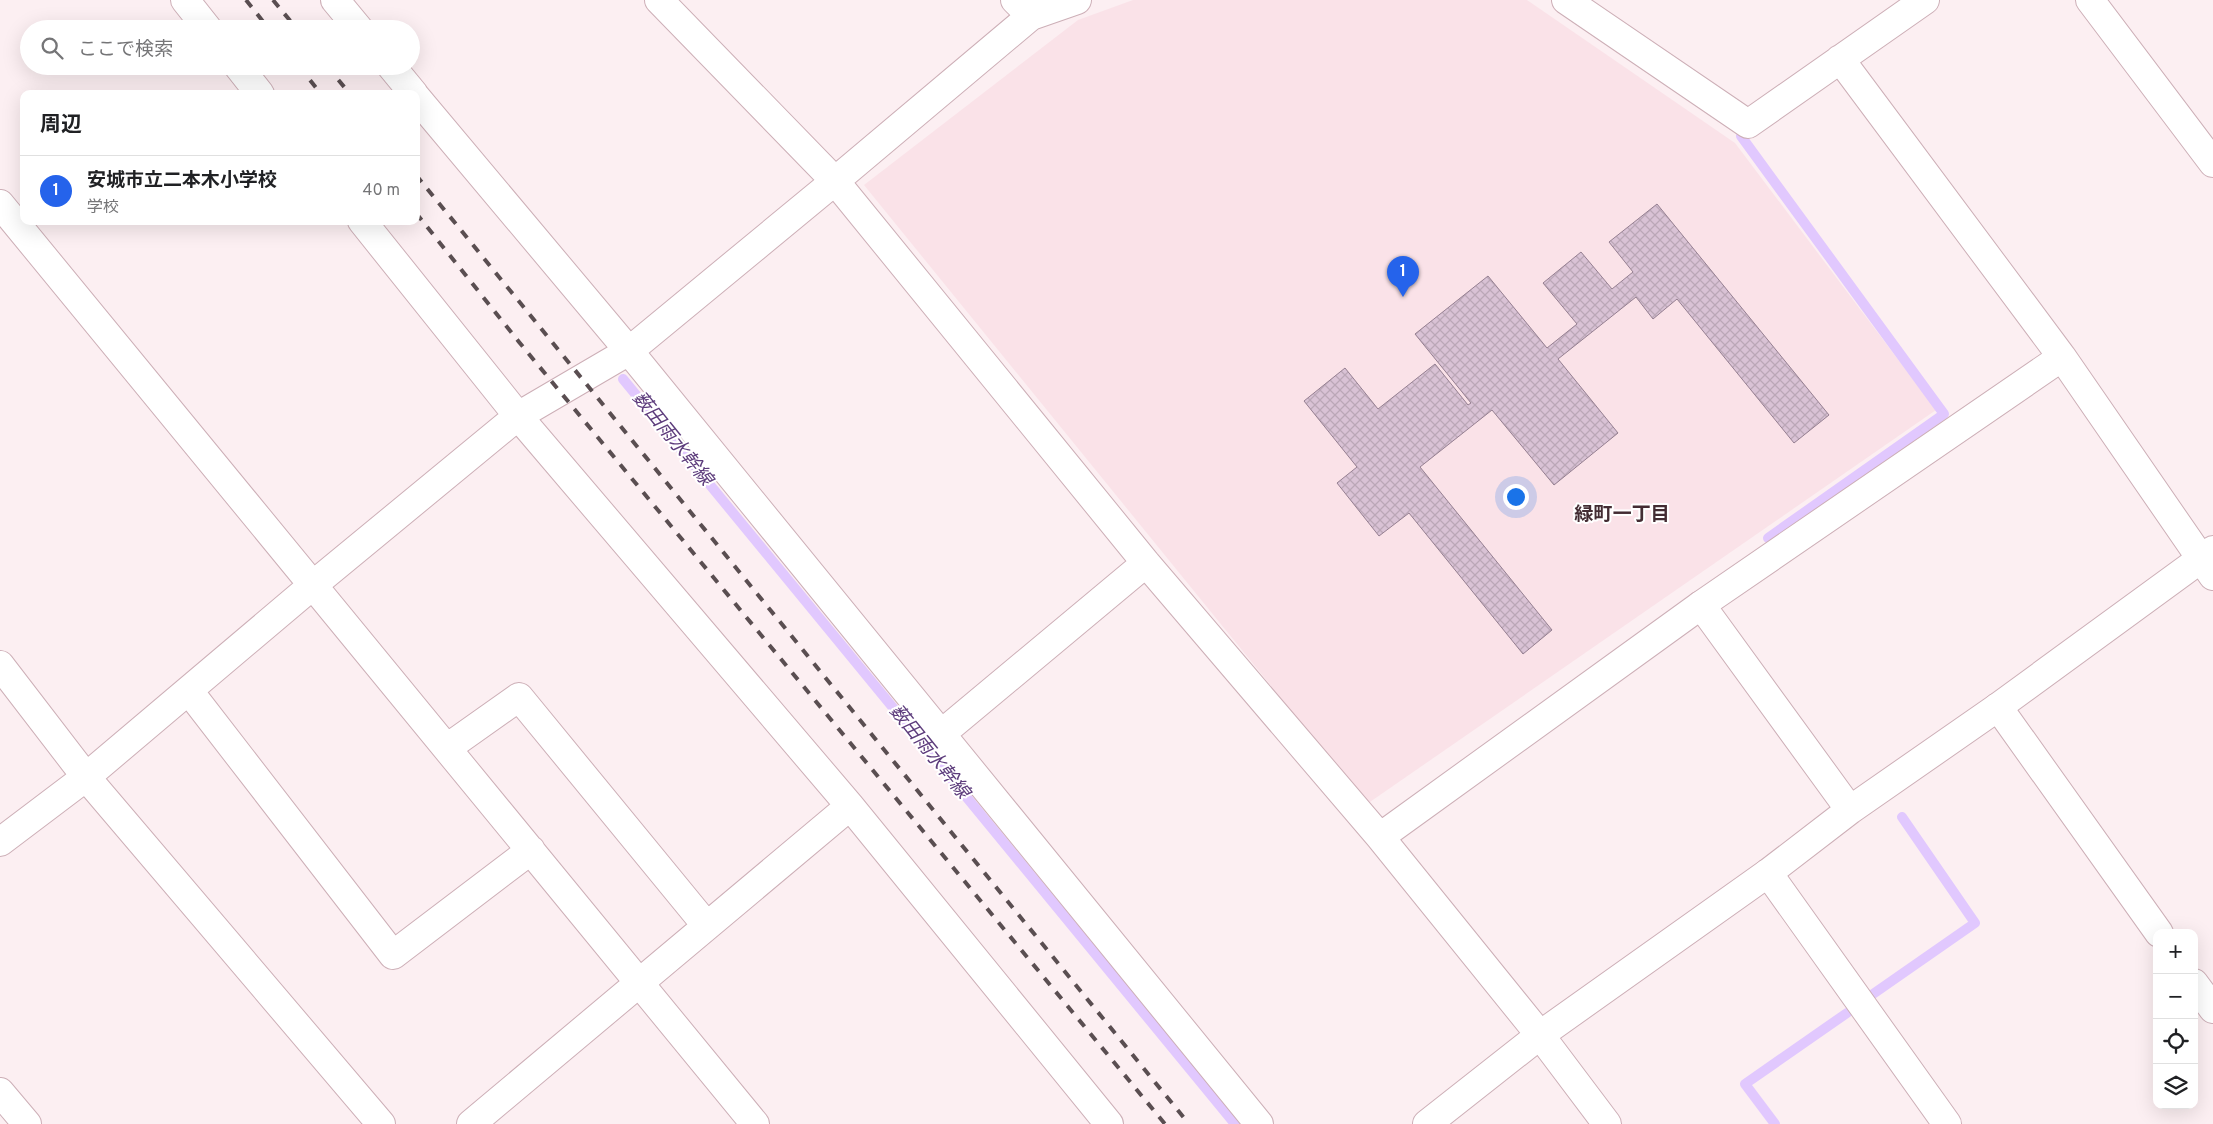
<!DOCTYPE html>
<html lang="ja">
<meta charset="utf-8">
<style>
body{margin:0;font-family:Overpass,"Noto Sans JP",sans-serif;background:#f2f2f2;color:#202124}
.controls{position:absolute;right:15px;bottom:15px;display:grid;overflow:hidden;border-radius:10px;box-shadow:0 5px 20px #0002}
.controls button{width:45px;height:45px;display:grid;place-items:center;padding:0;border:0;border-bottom:1px solid #e0e0e0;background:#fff;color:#202124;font:25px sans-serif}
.you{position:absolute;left:1515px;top:496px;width:18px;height:18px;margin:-12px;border:4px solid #fff;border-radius:50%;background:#1a73e8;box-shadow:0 0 0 8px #1a73e833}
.badge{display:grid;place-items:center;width:32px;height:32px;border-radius:50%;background:#2563eb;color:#fff;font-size:16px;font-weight:700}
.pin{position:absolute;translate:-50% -41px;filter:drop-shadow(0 1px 2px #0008)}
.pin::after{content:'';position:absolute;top:26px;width:18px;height:15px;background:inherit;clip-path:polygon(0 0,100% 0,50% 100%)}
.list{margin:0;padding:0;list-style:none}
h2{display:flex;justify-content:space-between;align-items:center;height:65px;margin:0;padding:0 20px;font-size:21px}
h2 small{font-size:16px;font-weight:400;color:#757577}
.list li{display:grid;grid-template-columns:32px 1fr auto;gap:15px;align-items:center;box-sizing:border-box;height:70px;padding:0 20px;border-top:1px solid #e0e0e0}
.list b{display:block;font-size:19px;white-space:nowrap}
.list p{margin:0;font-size:16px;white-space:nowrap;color:#757577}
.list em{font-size:16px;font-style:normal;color:#757577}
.icon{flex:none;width:28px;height:28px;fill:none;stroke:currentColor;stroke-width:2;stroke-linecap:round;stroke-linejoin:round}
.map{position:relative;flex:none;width:2213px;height:1124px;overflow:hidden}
.search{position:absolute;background:#fff;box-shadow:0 5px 20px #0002;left:20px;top:20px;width:400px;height:55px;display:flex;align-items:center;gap:12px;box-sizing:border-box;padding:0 18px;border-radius:28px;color:#757577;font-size:19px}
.panel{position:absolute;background:#fff;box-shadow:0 5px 20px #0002;left:20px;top:90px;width:400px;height:135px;border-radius:10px}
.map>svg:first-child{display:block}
.built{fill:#fae2e8}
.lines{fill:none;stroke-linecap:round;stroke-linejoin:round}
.stream{stroke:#e1c8fe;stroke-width:10}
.building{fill:url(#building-cross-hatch);stroke:#957f91}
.minor-casing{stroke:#cdafb7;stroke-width:30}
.tertiary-casing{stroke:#cdafb7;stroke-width:30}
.minor{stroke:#fff;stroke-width:28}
.tertiary{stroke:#fff;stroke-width:28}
.rail{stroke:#5a4e51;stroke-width:4;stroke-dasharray:9 9;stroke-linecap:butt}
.labels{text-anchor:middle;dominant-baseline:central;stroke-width:4;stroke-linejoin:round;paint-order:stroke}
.water-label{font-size:19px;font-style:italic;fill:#5d3c7c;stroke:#fff}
.neighbourhood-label{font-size:19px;font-weight:bold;fill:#432c33;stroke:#fff}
</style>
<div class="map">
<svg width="2213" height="1124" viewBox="0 0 2213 1124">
<defs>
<pattern id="building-cross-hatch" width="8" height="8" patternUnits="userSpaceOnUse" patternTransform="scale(1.25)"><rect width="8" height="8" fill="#d9c2d5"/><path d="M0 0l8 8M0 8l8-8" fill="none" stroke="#bba7b7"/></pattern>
</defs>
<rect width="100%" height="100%" fill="#fceff2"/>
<path class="built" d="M1133,0H1527L1735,143L1936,410L1367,804L864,185L1078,20Z"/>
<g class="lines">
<path class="stream" d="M1741,136L1944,414L1768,538
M623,379L1235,1124
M1873,994L1975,923L1902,817
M1775,1124L1745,1084L1847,1013"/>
</g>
<path class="building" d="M1657,204L1829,415L1794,443L1677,299L1653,319L1636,297L1558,359L1618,433L1554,485L1492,410L1420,467L1552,630L1523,654L1409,513L1379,536L1337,483L1357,467L1304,401L1345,368L1378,409L1435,364L1468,405L1471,403L1415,334L1488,276L1547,348L1577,324L1543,283L1581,252L1612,289L1633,272L1609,242Z"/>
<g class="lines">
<g class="minor-casing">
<path id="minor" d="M185,0L208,29
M335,0L359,29
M659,0L835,181L1146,563L1380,837L1540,1035L1607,1124
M1566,0L1748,124L1925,0
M2090,0L2213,163
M1840,59L2062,357L2213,576
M238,66L260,94
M391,66L414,94
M416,97L629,351L1259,1124
M0,204L755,1124
M362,221L518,416L850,806L1109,1124
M189,691L393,955L531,850
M1998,707L2159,933
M941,734L1146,563
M447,748L519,697L706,925
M1380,837L1701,605L2062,357
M0,842L86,777L313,585L518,416L629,351L835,181L1031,16L1077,0
M1768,873L1947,1124
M2194,983L2213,1009
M0,1092L27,1124
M471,1124L850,806"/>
</g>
<g class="tertiary-casing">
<path id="tertiary" d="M1015,0L1031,16
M1701,605L1850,810
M0,665L86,777L381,1124
M1427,1124L1540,1035L1768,873L1850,810L1998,707L2213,550"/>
</g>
<use href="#minor" class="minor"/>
<use href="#tertiary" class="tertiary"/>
<path class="rail" d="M246,0L269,29
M273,0L297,29
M299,66L321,94
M327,66L350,94
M416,175L1189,1124
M416,213L519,342L1165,1124"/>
</g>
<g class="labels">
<g class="water-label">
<text transform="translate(672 439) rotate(51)">薮田雨水幹線</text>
<text transform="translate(929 752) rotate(51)">薮田雨水幹線</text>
</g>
<g class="neighbourhood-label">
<text x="1622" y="515">緑町一丁目</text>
</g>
</g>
</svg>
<div class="controls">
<button>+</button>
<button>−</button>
<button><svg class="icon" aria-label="locate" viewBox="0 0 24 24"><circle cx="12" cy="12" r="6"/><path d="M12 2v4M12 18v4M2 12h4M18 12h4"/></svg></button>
<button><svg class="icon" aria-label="layers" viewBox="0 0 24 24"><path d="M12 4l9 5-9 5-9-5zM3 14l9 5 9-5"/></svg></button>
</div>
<div class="you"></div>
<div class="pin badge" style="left:1403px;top:297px">1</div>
<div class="search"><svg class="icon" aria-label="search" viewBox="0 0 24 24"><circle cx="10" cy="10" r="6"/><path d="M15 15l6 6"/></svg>ここで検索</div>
<section class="panel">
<h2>周辺<small></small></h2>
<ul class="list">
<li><span class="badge">1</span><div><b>安城市立二本木小学校</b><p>学校</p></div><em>40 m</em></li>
</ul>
</section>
</div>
